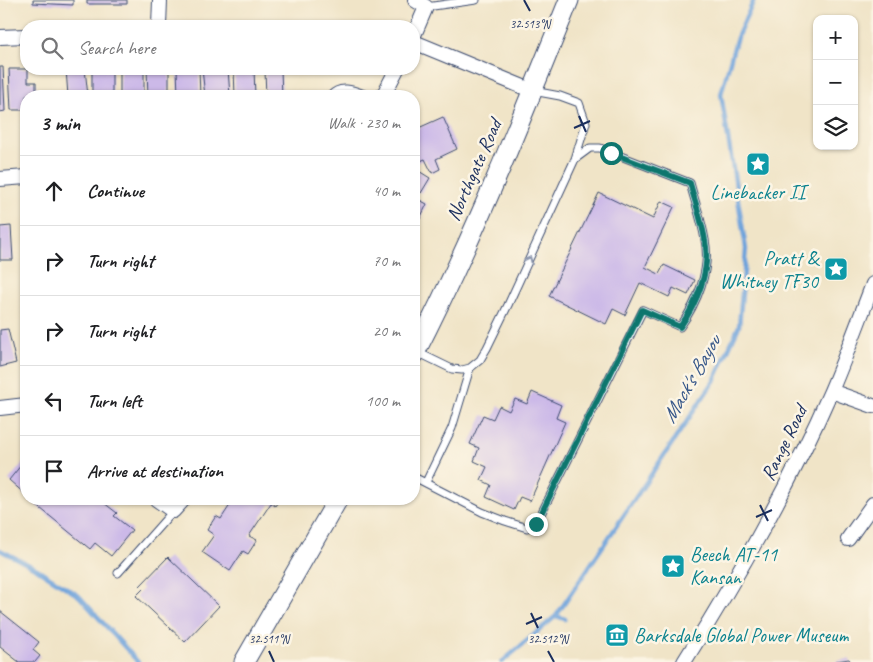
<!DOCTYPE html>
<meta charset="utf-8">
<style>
body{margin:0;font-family:Caveat,sans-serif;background:#f2f2f2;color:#202124}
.controls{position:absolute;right:15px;top:15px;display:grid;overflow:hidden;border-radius:10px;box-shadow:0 1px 4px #0004}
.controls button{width:45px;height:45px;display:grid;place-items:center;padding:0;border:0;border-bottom:1px solid #e0e0e0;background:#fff;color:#202124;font:25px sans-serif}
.stop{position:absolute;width:15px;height:15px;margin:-11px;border:4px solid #0f766e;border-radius:50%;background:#fff}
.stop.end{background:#0f766e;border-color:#fff;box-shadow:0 1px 5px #0008}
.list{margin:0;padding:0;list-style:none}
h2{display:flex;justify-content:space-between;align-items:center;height:65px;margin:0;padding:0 20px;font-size:21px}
h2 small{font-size:16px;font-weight:400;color:#757577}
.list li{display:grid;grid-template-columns:32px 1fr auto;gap:15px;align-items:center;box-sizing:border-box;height:70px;padding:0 20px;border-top:1px solid #e0e0e0}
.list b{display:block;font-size:19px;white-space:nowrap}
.list em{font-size:16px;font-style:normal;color:#757577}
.icon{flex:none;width:28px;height:28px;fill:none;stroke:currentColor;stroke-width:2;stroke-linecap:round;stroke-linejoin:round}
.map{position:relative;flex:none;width:873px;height:662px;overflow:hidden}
.search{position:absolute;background:#fff;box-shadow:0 1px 4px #0004;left:20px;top:20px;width:400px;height:55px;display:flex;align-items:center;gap:12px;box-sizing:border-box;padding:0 18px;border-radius:20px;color:#757577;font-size:19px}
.panel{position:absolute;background:#fff;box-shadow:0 1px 4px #0004;left:20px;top:90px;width:400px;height:415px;border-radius:20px}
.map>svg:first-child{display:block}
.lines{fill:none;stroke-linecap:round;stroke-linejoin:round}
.stream{stroke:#6ea3db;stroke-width:4.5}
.building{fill:#ccb9e8}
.service-casing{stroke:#3b4a6e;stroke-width:9}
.minor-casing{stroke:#3b4a6e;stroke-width:16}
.secondary-casing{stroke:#3b4a6e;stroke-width:21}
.service{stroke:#fff;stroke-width:7}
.minor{stroke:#fff;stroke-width:14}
.secondary{stroke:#fff;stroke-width:19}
.oneway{stroke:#8d97ae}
.route{stroke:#0f766e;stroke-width:6}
.ticks{fill:none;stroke:#1b2f5e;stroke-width:2}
.labels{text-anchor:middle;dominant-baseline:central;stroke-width:5;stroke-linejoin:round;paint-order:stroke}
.street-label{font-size:20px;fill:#1b2f5e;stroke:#fcf5e5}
.culture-label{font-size:20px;fill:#0d838f;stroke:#fcf5e5;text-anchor:start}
.water-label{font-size:21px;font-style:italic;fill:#38588a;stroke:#fcf5e5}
.ticks-label{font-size:12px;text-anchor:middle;fill:#1b2f5e;stroke:#fcf5e5;stroke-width:5;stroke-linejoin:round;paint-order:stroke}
</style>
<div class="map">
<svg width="873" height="662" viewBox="0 0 873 662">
<rect width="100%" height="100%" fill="#fcf5e5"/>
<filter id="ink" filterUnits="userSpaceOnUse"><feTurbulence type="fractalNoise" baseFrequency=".02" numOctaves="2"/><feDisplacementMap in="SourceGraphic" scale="10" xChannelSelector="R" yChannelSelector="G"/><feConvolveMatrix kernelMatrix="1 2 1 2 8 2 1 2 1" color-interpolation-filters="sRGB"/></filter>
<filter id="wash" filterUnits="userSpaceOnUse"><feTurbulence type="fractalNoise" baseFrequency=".0096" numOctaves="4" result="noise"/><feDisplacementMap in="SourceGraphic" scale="20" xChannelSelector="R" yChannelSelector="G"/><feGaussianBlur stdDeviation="1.12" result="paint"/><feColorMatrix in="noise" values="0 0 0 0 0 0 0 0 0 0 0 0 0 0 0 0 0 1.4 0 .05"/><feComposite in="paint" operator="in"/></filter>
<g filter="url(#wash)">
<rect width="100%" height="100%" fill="#f0e4c7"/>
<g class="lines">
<path class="stream" d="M0,550L37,569L79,596L138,662
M556,616L565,619
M502,662L556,616L714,381L739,326L746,249L721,94L736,40L754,0"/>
</g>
<g id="blocks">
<path class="building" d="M33,0H73V5L33,3Z
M87,0H127V4H87Z
M0,67H3L5,111L0,112Z
M9,69H28V82H36V96H26V110H11Z
M66,69H85L88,96H68Z
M92,69H112V96H92Z
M120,69H144V96H120Z
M147,69H169V96H148Z
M177,69H199L200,96H178Z
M202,69H228L230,96H205Z
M234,69H254L255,96H235Z
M281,70L282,96H266L265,71Z
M443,117L457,149L436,159L440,169L432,173L425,159L416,163L414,158V130Z
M414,168L430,178L421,193L414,188Z
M599,193L653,219L661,201L674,207L645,267L659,274L664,265L695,280L688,295L673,288L669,297L640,283L625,315L613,309L606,324L549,296Z
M414,197L427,204L414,231Z
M11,226L13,260H0V227Z
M8,329L16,363L0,367V330Z
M532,392L561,405L556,418L565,422L530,501L520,497L514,510L486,497L491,485L481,480L487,467L474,461L479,448L470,444L483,415L493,419L499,406L509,411L515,399L527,404Z
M26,459V495L9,480Z
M29,499H99L117,513L114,516L132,530L111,556L95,543L90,549Z
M234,499H280L275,506L271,503L249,536L257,540L248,554L243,551L230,571L202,552L214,535L207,530L216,516L221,519Z
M168,557L219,606L185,642L136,596L143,589L140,586Z
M0,611L39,642L33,650L40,656L35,662H19L0,647Z
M849,659L851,662H836V661Z"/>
</g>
</g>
<g filter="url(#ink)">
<use href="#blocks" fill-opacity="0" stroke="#3b4a6e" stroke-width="1"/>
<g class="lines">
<g class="service-casing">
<path id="service" d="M426,7L476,0
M330,96C341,83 356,91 370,96
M417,352L452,369L462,370L470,368L480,360L487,348L508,305L575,159
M414,477L482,512L505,521L527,528L536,524L643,310L680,327C697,303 711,270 705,240C702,221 695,202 690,183L600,148H590L575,159L586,123L579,103L560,96L533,91
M426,482L452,428L470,368
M118,573L173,511"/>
</g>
<g class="minor-casing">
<path id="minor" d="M159,26L160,0
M414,35L426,7L415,0
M0,37L26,36
M414,42L533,91
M383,96L397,69
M0,179L26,177
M831,391L873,406
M0,408L26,405
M156,499L173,511L184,499
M848,539L873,504
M684,662C739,575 790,485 831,391C846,356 859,320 873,284"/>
</g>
<g class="secondary-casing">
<path id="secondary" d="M414,355C473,240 521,120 569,0
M244,662L338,499"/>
</g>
<use href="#service" class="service"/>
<use href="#minor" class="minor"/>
<use href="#secondary" class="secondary"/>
</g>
<defs><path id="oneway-chevron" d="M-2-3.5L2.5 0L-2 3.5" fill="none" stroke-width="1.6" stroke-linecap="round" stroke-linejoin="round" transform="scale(1.25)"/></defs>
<use class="oneway" href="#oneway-chevron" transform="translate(529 260) rotate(-65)"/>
</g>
<g class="lines" filter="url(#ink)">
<path class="route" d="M536,524L642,310L680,327C697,303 711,270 705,240C702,221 695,202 690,183L611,153"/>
</g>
<path class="ticks" d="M524,0L530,11M579,116L586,132M574,128L590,121M760,505L768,521M756,517L772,510M531,613L538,628M526,624L542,617M269,651L274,662M548,651L554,662"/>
<defs>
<g id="sight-square" transform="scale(1.25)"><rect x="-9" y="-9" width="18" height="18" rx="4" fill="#0f9aa8" stroke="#fcf5e5"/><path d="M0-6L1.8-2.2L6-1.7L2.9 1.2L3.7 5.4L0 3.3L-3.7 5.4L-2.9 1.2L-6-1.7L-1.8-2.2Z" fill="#fff"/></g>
<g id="museum-square" transform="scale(1.25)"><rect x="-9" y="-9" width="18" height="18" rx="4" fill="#0f9aa8" stroke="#fcf5e5"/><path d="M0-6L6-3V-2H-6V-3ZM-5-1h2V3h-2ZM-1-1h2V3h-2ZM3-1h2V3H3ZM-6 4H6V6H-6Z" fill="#fff"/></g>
</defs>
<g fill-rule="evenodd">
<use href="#sight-square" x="758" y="164"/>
<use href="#sight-square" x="836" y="269"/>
<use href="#sight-square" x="673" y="566"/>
<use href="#museum-square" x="617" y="635"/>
</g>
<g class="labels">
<g class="street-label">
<text transform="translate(474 170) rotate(-66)">Northgate Road</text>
<text transform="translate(784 443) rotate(-64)">Range Road</text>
</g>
<g class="culture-label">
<text x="758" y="192" text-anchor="middle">Linebacker II</text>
<text x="818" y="258" text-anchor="end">Pratt &amp;<tspan x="818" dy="23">Whitney TF30</tspan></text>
<text x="690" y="554">Beech AT-11<tspan x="690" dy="23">Kansan</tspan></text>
<text x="634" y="635">Barksdale Global Power Museum</text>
</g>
<g class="water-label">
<text transform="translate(691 379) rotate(-60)">Mack's Bayou</text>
</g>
</g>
<g class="ticks-label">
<text x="530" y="28">32.513°N</text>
<text x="269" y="643">32.511°N</text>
<text x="548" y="643">32.512°N</text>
</g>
</svg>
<div class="controls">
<button>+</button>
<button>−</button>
<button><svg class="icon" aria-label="layers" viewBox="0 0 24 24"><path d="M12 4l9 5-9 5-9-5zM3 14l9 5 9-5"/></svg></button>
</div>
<div class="stop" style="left:611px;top:153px"></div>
<div class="stop end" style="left:536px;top:524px"></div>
<div class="search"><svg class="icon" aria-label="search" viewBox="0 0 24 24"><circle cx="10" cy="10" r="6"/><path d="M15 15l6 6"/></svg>Search here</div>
<section class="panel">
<h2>3 min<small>Walk · 230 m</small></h2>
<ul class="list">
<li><svg class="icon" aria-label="ahead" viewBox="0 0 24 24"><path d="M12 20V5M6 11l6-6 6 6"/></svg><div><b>Continue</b></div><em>40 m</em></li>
<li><svg class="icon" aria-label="right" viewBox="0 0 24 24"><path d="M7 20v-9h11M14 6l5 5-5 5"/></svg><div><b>Turn right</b></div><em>70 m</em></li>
<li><svg class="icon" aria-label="right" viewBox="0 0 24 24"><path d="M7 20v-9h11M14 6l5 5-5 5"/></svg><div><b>Turn right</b></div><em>20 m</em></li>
<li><svg class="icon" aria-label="left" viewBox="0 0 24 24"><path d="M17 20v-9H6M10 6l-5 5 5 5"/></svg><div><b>Turn left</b></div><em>100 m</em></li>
<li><svg class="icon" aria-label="arrive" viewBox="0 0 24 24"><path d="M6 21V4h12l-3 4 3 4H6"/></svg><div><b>Arrive at destination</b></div></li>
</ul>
</section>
</div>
